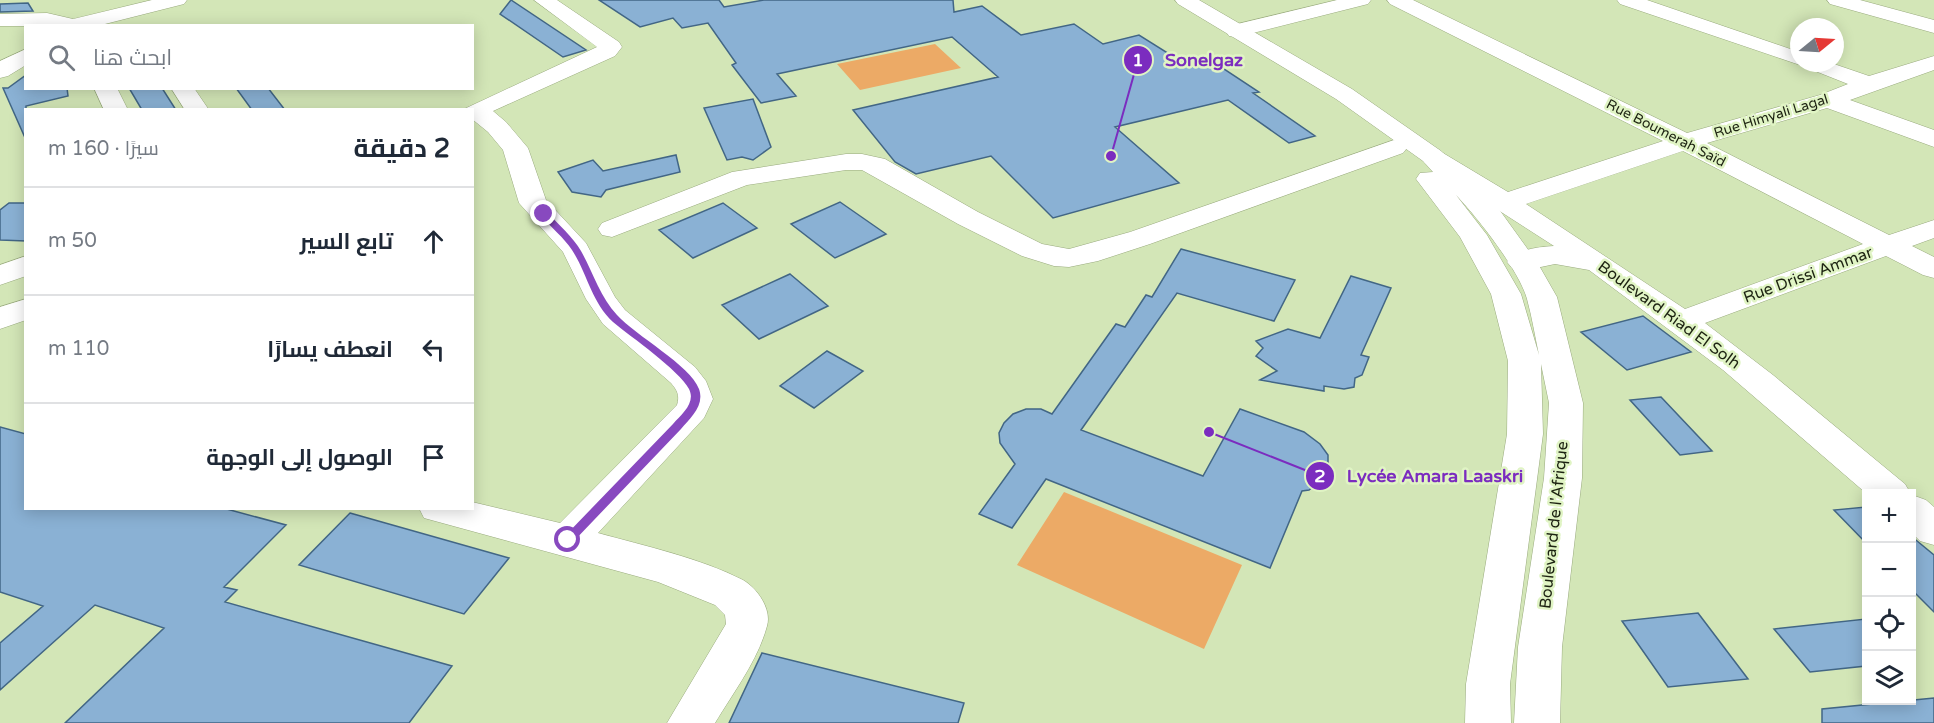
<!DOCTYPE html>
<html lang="ar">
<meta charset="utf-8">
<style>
body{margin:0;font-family:"Varela Round",Cairo,sans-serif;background:#f6f6f7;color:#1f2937;direction:rtl}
.controls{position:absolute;right:18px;bottom:18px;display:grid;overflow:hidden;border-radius:0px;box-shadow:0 3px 15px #0003}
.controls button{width:54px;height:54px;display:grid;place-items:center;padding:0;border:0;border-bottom:2px solid #e0e1e3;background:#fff;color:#1f2937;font:30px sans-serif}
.compass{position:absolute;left:1790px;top:18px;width:54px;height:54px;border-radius:50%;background:#fff;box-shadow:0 3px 15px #0003;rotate:72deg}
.stop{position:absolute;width:18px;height:18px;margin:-14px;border:4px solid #8849bf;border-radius:50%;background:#fff}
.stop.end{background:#8849bf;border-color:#fff;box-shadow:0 2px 6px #0008}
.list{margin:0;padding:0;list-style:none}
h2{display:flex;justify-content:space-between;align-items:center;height:78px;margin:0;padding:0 24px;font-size:26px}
h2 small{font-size:20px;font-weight:400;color:#747a83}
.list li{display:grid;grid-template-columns:39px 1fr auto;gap:18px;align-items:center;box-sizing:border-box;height:108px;padding:0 24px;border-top:2px solid #e0e1e3}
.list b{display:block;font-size:22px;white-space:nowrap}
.list em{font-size:20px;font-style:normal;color:#747a83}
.icon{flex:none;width:33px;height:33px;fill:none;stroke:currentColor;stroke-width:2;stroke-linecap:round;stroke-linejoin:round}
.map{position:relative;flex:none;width:1934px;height:723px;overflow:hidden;direction:ltr}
.search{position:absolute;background:#fff;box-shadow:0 3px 15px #0003;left:24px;top:24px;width:450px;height:66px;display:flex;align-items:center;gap:15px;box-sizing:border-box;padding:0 21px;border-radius:0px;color:#747a83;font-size:22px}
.panel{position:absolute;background:#fff;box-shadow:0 3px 15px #0003;left:24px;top:108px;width:450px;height:402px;border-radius:0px;direction:rtl}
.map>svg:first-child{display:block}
.green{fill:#ecaa66}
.building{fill:#8ab1d4;stroke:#426685;stroke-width:1.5}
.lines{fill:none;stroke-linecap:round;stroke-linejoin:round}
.minor-casing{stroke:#99aa7e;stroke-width:1}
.major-casing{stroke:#99aa7e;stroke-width:1}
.minor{fill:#fff;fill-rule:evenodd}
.major{fill:#fff;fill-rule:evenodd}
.route{fill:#8849bf}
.labels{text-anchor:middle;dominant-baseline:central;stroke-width:5;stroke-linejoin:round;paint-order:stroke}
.far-street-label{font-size:14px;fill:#1d2312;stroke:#e0f4c4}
.street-label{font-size:16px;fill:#1d2312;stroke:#e0f4c4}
.leader{fill:none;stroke:#7b2cbf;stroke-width:2}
.callout-dot{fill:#7b2cbf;stroke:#e0f4c4;stroke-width:2}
.mark-label{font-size:18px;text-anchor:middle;font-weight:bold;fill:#fff}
.callout-label{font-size:18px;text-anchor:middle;font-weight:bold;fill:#7b2cbf;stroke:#e0f4c4;stroke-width:5;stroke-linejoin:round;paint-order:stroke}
</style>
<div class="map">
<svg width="1934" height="723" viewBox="0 0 1934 723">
<rect width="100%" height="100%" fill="#d3e6b7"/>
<path class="green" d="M935,44L961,68L860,90L837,64Z
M1064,492L1242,565L1204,649L1017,565Z"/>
<path class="building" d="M511,0L586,50L563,57L500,14Z
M599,0H719L724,7L764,0H953L954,12L982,6L1021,35L1074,24L1103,44L1139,35L1185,64L1209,59L1259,92L1253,93L1315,136L1289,143L1228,100L1115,127L1179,183L1053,218L991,156L916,174L895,162L853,110L998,77L952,37L777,74L796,96L761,103L732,65L736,63L708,23L682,28L673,18L640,27Z
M28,3L33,11L0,12V4Z
M26,75V88H67L68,96L26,106V140L3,88H8Z
M129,88H162L176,110H142Z
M236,88H268L285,110H252Z
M753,99L771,147L753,160L742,157L727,160L704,108Z
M676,155L680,172L606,190L601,197L572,192L558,172L593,160L603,171Z
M840,202L886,234L835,258L791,224Z
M9,203H26V241L0,240V210Z
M723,203L757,228L693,258L659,230Z
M1181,249L1295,280L1274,321L1177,293L1081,430L1203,476L1240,409L1304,432L1320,444L1328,455V468L1322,480L1309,490L1302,491L1270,568L1046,479L1012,528L979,514L1015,464L1000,443L999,433L1004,423L1013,414L1026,409H1041L1052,414L1116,324L1125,327L1146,295L1152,297Z
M790,274L828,306L759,339L722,305Z
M1351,276L1391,288L1361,355L1369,357L1362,375L1355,378L1354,387L1344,389L1324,386V391L1260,380L1277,371L1256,356L1263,348L1256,341L1288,329L1320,338Z
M1643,316L1691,352L1627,370L1581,332Z
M827,351L863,371L814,408L780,386Z
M1661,397L1712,451L1680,455L1630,400Z
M0,427L26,434V508H223L286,525L224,587L237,590L225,602L452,666L409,723H65L164,628L95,605L0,690V643L43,606L0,592Z
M1866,507V543L1834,510Z
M350,513L509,558L464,614L299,565Z
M1911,536L1934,555V612L1911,589Z
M1698,613L1748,679L1668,687L1622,621Z
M1866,619V666L1810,672L1774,629Z
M762,653L964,703L958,723H729Z
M1934,698V723H1822V709Z"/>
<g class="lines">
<g class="minor-casing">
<path id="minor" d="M152,0H187L184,4L97,26H0V14L47,13L73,19Z
M534,0H557L619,42L622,47L615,56L493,111L506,122L528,148L546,200L586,243L615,297L625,310L695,367L706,381L713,399L704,418L598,533C645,546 700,558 743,580C757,588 772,609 767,626C758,660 733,693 715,723H667L726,624L725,615L715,605L658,582L424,518L419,508H472V502L560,523L677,405C680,395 677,390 671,383L603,324L586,299L563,252L519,203L503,150L488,132L472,119V110H462L597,47Z
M1337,0H1371L1368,4L1237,37L1229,36L1226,31L1229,26Z
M1387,0H1413L1687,133L1820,95L1848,84L1800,65L1620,4L1617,0H1647L1799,52V63H1831L1869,76L1934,56V70L1850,100L1934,130V147L1827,108L1707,143L1889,235L1934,220V238L1912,246L1934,257V278L1923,275L1886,256L1705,323L1773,375L1905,484L1911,494H1867L1723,370L1589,270L1555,264L1522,271L1512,268L1507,262C1516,249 1539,247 1554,246L1425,163L1421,158L1425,153L1434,150L1443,153L1508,192L1663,141L1390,4ZM1683,151L1863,244L1685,309L1526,204Z
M1827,0H1860L1934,20V33L1830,4Z
M26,49V65L8,76L0,78V61Z
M94,88H117L128,110H104Z
M171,88H194L209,110H185Z
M1394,140L1403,143L1407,148L1403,153L1150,244L1098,261L1069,267L1054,266L1022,256L958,224L862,170H846L747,185L612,237L602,235L598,229L602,223L732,172L846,154H862L885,159L978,212L1042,244L1069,249L1130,232Z
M26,256V276L0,285V265Z
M26,299V320L0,329V307Z
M1912,495L1926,500L1934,507V545L1920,541L1912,533Z"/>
</g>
<g class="major-casing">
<path id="major" d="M1175,0H1199L1352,89L1441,151L1493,201L1537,262L1557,297L1583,403L1582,478L1562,647L1560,723H1514L1518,647L1544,478L1549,403L1541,364L1543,434L1510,684L1511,723H1465L1466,684L1507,434L1508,361L1491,294L1460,237L1416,179L1420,173L1433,172L1423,161L1336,99L1178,4ZM1456,195C1477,217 1519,270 1527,299C1532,317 1535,336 1539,355L1521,294L1487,235Z"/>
</g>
<use href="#minor" class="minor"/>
<use href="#major" class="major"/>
</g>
<path class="route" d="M541,212H547C558,224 573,237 581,251C593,272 600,297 617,315C636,336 690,365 699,389C705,406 690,418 681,429L572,543H564V537L673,424C682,414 696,403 689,389C679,370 631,337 613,322C592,303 587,273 572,250C564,238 551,227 541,216Z"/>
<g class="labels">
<g class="far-street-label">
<text transform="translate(1771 116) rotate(-17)">Rue Himyali Lagal</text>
<text transform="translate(1666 133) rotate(27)">Rue Boumerah Saïd</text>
</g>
<g class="street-label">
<text transform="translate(1808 275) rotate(-20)">Rue Drissi Ammar</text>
<text transform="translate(1669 315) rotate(36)">Boulevard Riad El Solh</text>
<text transform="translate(1554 525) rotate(-84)">Boulevard de l'Afrique</text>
</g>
</g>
<path class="leader" d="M1111 156L1138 60M1209 432L1320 476"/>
<g class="callout-dot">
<circle cx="1111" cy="156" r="6"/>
<circle cx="1209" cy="432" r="6"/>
<circle cx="1138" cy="60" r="15"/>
<circle cx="1320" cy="476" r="15"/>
</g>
<g class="mark-label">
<text x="1138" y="66">1</text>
<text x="1320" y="482">2</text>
</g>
<g class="callout-label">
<text x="1204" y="66">Sonelgaz</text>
<text x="1435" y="482">Lycée Amara Laaskri</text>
</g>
</svg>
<div class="controls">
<button>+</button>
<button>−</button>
<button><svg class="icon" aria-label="locate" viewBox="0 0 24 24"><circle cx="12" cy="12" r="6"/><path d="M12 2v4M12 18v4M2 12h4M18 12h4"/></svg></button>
<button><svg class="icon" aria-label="layers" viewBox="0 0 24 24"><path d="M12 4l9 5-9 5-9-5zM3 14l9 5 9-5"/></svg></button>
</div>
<svg class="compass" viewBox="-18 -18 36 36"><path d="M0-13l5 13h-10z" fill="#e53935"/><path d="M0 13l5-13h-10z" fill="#747a83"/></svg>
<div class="stop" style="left:568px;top:540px"></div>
<div class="stop end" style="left:544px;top:214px"></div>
<div class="search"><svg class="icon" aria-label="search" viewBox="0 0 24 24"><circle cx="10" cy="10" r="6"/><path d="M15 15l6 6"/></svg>ابحث هنا</div>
<section class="panel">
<h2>2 دقيقة<small>سيرًا · 160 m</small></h2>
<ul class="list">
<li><svg class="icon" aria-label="ahead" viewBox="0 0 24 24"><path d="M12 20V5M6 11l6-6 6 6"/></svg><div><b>تابع السير</b></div><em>50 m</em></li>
<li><svg class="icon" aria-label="left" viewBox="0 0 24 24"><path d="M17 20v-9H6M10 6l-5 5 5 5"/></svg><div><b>انعطف يسارًا</b></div><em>110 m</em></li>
<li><svg class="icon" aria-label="arrive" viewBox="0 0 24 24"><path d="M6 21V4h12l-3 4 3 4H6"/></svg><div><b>الوصول إلى الوجهة</b></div></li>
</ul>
</section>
</div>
